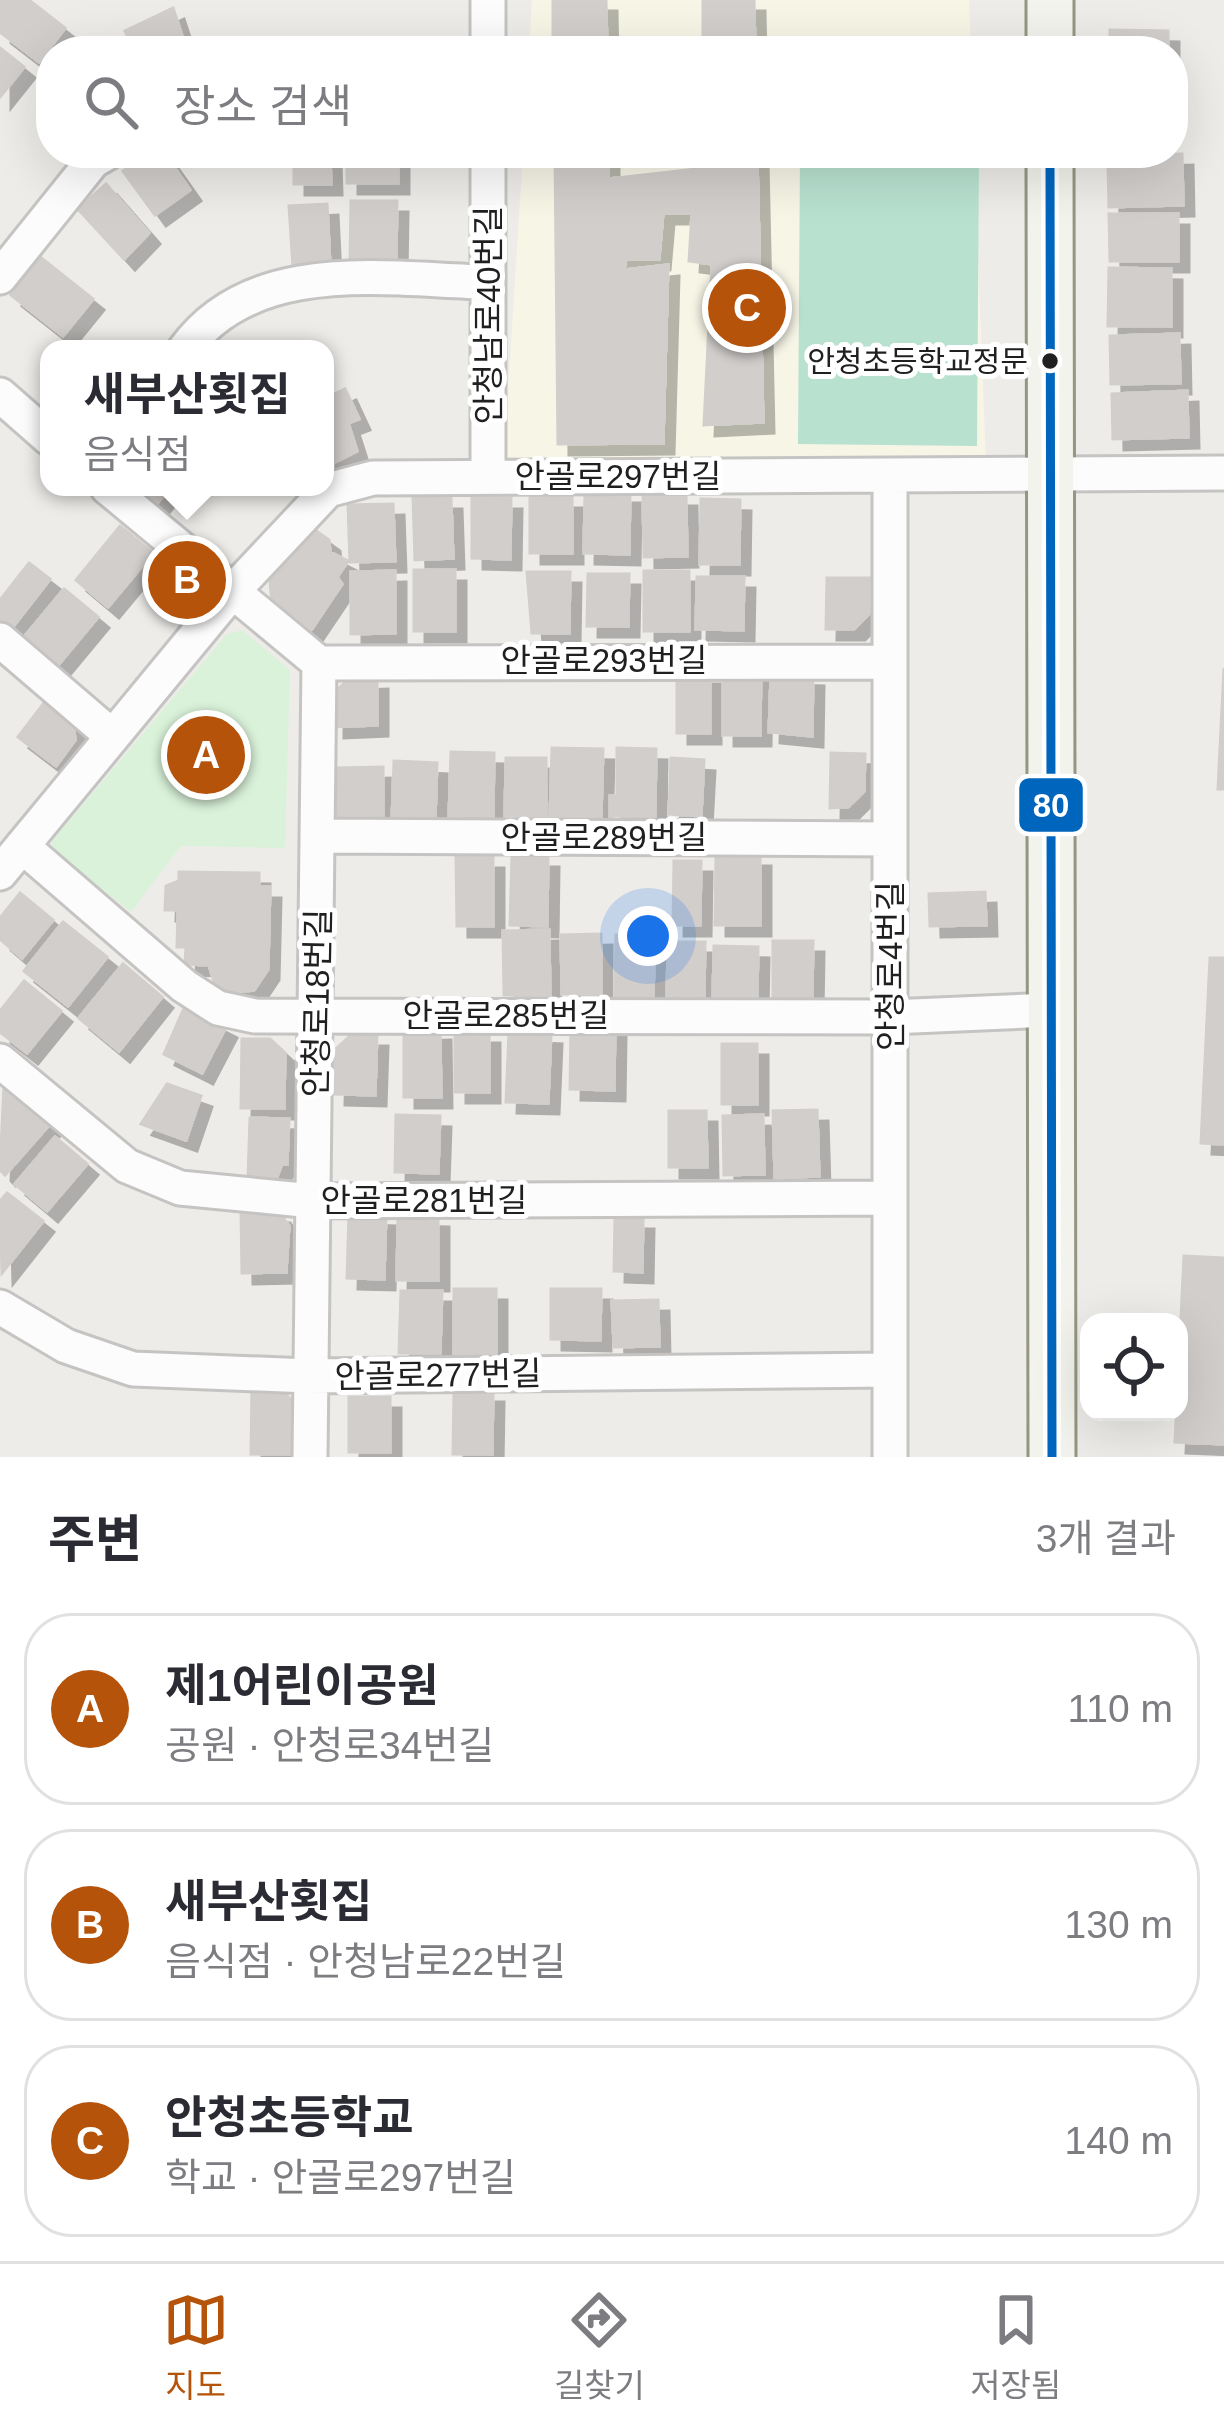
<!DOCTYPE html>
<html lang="ko">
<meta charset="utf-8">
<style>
body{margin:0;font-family:Arial,"Noto Sans KR",sans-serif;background:#f2f2f3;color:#2b2b33}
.controls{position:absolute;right:36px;bottom:36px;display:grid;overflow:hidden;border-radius:24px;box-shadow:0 12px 48px #0002}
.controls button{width:108px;height:108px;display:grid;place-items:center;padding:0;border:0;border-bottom:3px solid #e1e1e2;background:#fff;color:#2b2b33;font:60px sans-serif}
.you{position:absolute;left:648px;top:936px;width:42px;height:42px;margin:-30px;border:9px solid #fff;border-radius:50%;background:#1a73e8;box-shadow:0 0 0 18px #1a73e833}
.badge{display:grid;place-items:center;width:78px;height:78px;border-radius:50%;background:#b45309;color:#fff;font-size:39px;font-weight:700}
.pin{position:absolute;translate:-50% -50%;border:6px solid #fff;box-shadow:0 3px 12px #0006}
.popup{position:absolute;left:40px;top:340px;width:294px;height:156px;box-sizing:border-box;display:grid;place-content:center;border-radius:24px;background:#fff;filter:drop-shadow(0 3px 9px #0005);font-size:39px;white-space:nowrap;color:#7c7c81}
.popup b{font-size:45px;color:#2b2b33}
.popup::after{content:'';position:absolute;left:50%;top:100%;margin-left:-24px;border:24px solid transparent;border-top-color:#fff}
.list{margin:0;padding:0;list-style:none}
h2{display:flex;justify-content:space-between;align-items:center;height:156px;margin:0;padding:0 48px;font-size:51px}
h2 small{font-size:39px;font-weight:400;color:#7c7c81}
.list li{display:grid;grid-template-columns:78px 1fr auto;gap:36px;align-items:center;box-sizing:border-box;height:192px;margin:0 24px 24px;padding:0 24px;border:3px solid #e1e1e2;border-radius:48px}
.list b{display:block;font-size:45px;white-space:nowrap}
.list p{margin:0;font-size:39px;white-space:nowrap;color:#7c7c81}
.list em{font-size:39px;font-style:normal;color:#7c7c81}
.icon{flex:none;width:66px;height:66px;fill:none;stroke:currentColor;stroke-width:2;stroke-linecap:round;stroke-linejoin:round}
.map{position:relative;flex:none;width:1224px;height:1457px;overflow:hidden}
.search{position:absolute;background:#fff;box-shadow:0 12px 48px #0002;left:36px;right:36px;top:36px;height:132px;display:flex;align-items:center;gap:30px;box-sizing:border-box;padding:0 42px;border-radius:48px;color:#7c7c81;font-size:45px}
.sheet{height:804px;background:#fff}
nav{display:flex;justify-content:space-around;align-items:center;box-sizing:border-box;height:168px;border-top:3px solid #e1e1e2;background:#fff;font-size:33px;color:#7c7c81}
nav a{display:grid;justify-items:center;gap:6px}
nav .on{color:#b45309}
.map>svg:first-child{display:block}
.education{fill:#f6f5e6}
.park{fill:#daf2da}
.pitch{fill:#b8e1d0}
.building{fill:#d1cecc;stroke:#d1cecb;stroke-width:3;filter:url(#shadow)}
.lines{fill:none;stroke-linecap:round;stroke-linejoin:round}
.minor-casing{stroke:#c5c4c3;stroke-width:39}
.secondary-casing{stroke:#959682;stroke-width:51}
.minor{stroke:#fcfcfc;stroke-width:33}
.secondary{stroke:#f2f3ec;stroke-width:45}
.bus-1-casing{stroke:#fff;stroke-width:18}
.bus-1{stroke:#0065bd;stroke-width:9}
.bus-dot{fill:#202020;stroke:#fff;stroke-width:4.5}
.labels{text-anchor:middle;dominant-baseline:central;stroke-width:10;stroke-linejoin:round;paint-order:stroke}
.bus-label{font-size:30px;fill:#202020;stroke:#fff;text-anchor:end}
.street-label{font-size:33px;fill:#202020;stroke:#fff}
.line-badge{stroke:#fff;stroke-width:4.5}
.badge-label{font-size:33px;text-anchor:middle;font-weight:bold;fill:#fff}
</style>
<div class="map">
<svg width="1224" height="1457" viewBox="0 0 1224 1457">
<defs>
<filter id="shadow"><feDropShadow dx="11" dy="11" stdDeviation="0" flood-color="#0004"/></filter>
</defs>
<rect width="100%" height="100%" fill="#eeece9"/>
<path class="education" d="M532,0H969L971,51H529Z
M523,153H974L986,463L503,469Z"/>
<path class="park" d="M242,630L290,670L285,848L181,846L131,912L53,851L52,841L227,634Z"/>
<path class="pitch" d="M800,153H979L977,446L798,444Z"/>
<path class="building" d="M0,0H29L65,28L39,62L0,32Z
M553,0H606L607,51H553Z
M703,0H754L755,51H703Z
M173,8L187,51H134L125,31Z
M1110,30L1168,31V51H1110Z
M0,48L24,67L0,97Z
M148,153H164L190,190L155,215L123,171Z
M294,153H330L331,184H294Z
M347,153H398V183H347Z
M555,153H608V179L705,168V153H757L763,422L704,425L712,264L689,261L692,213H663L659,259H626L624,270L668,265L663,443L558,444Z
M1182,154L1183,205L1109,207L1108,164L1120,163L1119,156Z
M106,184L149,233L124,259L78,209Z
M351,201H397L396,263H350Z
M327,204L330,265L293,267L289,206Z
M1109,214H1178V261H1110Z
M40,257L93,299L63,336L11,295Z
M1109,268L1171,269V326H1108Z
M1179,334L1180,383L1111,384L1110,336Z
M345,389L359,419L348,423L357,451L325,467V408L335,403L332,395Z
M1187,391L1188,437L1113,439L1112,394Z
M140,487H170L158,502Z
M585,492H630L629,554L584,553Z
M643,495H686L687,556L644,557Z
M530,497H572V553H530Z
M413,498H451L453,558L415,560Z
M472,498H511L510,559L472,558Z
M701,499L740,500L739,564H700Z
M393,504L395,561L350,562L348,505Z
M120,526L153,553L108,607L76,580Z
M315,530L329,540L330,552L348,561L337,577L342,584L309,633L272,604L270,581Z
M29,563L50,579L11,629L0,620V600Z
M414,570H455V631H414Z
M395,571V633L351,634V572Z
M644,571H689V631H644Z
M527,572H570L569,633H532Z
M588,574H629L628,626H587Z
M697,577H744L743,630L696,629Z
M827,578H871V612L854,629H826Z
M64,589L98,617L59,664L25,636Z
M723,668H761L760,735H723Z
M1224,668V789H1218Z
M677,673H710V733H677Z
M771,674L813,675L812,736L769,732Z
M377,678V725L333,727V694L349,679Z
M47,699L73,718L75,740L56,766L18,737Z
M552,748L603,749L601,819L550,818Z
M617,748L656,749L655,816H610V796H617Z
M451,752L494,753L493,818L449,817Z
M831,753L865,754L864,791L848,807L830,808Z
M506,758H546V816H505Z
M671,758L704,760L701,816L669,814Z
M394,761L437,763L435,821L392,820Z
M383,767V820H337L338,768Z
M716,855H760V925H715Z
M512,856H548L547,926L510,925Z
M456,857H493V926H457Z
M674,861H701L700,925H673Z
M179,872L259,873V887H270L268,969L254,990L230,993L214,981L209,965L185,964L186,947H177L178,910H165L166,886L179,881Z
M985,892L986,925L930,926L929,894Z
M20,893L53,920L22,958L0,939V918Z
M63,922L107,957L68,1006L24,971Z
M549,930L550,995H504L503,931Z
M601,934V994H562L561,935Z
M616,935H655L653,998H615Z
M773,941H813L812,1000L773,999Z
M668,942H705L704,998H667Z
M714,946L758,947L757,999H713Z
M1210,958H1224V1144L1201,1143Z
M123,964L162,997L119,1051L79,1018Z
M24,981L61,1011L27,1053L0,1032V1011Z
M185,1006L226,1027L202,1073L164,1054Z
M571,1026H615L614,1090L570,1089Z
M440,1029L441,1097H404V1030Z
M509,1031L551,1033L548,1103L506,1102Z
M455,1032H489V1092H455Z
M351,1035H377L375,1095L334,1094L335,1050Z
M242,1039H270L285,1053L284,1108H241Z
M722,1044H757V1104H722Z
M167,1084L201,1096L186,1140L141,1124Z
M4,1085L50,1124L5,1175L0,1170Z
M817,1110L819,1176L775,1178L773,1111Z
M669,1111H706L707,1167H669Z
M396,1115L440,1116L438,1173L395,1172Z
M763,1115L764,1174L724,1175L723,1116Z
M250,1118L289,1119L287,1164H282L276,1179L248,1178Z
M55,1137L87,1164L47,1211L15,1184Z
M7,1193L43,1221L2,1273L0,1201Z
M241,1212H279L289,1226L286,1272L242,1273Z
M349,1214L386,1215L384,1279L347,1278Z
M398,1215L438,1216V1280H397Z
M615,1218H643L642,1272L614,1271Z
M1184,1256L1224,1258V1444L1175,1442Z
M454,1289H496V1356H454Z
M551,1289H601L600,1340L551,1339Z
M401,1291H442L440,1353H399Z
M658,1300L659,1346L614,1347L612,1301Z
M252,1384L276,1385L294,1403V1454H251Z
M454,1391H493L492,1454H453Z
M349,1397H390V1452H349Z"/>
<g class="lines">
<g class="minor-casing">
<path id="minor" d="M488,51V0
M0,277L93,161L107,153
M185,349C254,255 388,280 488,282
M0,395L49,438
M890,475V1457
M488,477V153
M107,487L319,663L310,1457
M0,640L112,736
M319,663L890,662
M319,836L890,839
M22,846L184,986L218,1008L255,1016L890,1017L1050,1010
M0,873L231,593L328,490L373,478L1224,473
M0,1061L127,1166L180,1188L313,1201L890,1198
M0,1307L66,1346L133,1369L309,1376L890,1370"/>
</g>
<g class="secondary-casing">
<path id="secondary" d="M1050,0V51
M1050,153L1052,1457"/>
</g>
<use href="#minor" class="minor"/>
<use href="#secondary" class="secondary"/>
<g class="bus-1-casing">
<path id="bus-1" d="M1050,153L1052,1457"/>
</g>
<use href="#bus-1" class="bus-1"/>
</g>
<circle class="bus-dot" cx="1050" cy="361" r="10"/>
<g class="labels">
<g class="bus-label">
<text x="1028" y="361">안청초등학교정문</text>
</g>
<g class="street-label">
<text transform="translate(488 315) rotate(-90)">안청남로40번길</text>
<text x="618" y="476">안골로297번길</text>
<text x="604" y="660">안골로293번길</text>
<text x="604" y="837">안골로289번길</text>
<text transform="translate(890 966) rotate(-90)">안청로4번길</text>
<text transform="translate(317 1003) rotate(-89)">안청로18번길</text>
<text x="506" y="1015">안골로285번길</text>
<text x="424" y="1200">안골로281번길</text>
<text transform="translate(438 1375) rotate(-1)">안골로277번길</text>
</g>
</g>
<rect class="line-badge" x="1017" y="776" width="68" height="58" rx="12" fill="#0065bd"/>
<g class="badge-label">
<text x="1051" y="817">80</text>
</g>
</svg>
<div class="controls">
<button><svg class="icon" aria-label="locate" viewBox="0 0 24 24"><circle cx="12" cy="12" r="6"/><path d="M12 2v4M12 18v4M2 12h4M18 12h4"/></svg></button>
</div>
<div class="you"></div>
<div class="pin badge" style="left:206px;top:755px">A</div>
<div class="pin badge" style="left:187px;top:580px">B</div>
<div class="popup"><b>새부산횟집</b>음식점</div>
<div class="pin badge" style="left:747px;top:308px">C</div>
<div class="search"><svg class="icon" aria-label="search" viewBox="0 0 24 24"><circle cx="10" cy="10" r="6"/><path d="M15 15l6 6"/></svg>장소 검색</div>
</div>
<section class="sheet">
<h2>주변<small>3개 결과</small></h2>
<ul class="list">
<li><span class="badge">A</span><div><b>제1어린이공원</b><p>공원 · 안청로34번길</p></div><em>110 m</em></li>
<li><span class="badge">B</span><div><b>새부산횟집</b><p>음식점 · 안청남로22번길</p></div><em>130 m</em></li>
<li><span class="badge">C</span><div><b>안청초등학교</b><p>학교 · 안골로297번길</p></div><em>140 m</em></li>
</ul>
</section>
<nav>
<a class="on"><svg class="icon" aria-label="map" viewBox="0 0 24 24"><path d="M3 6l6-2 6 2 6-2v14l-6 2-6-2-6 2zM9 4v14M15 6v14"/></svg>지도</a>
<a><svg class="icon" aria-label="directions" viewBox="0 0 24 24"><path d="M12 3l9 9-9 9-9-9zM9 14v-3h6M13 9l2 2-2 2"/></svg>길찾기</a>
<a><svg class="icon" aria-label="saved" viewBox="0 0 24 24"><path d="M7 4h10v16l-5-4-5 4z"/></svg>저장됨</a>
</nav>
